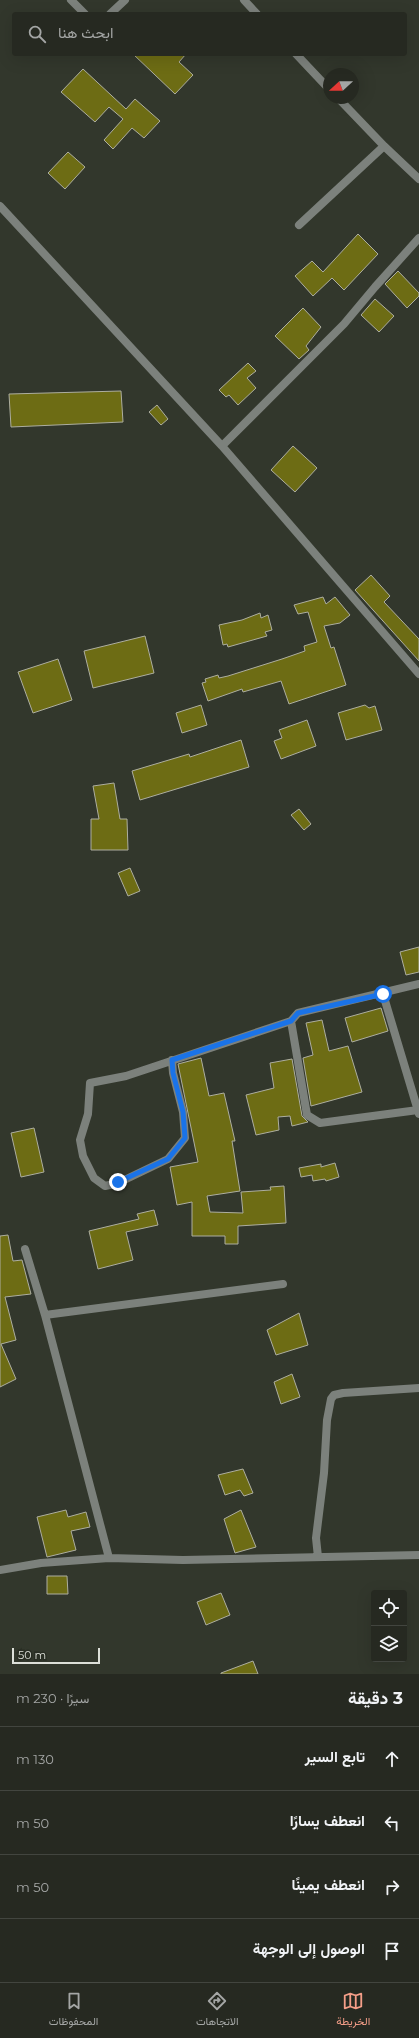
<!DOCTYPE html>
<html lang="ar">
<meta charset="utf-8">
<style>
body{margin:0;font-family:Montserrat,Vazirmatn,sans-serif;background:#32352e;color:#f1f3f6;direction:rtl}
.controls{position:absolute;right:12px;bottom:12px;display:grid;overflow:hidden;border-radius:4px;box-shadow:0 4px 16px #0002}
.controls button{width:36px;height:36px;display:grid;place-items:center;padding:0;border:0;border-bottom:1px solid #42453f;background:#262921;color:#f1f3f6;font:20px sans-serif}
.compass{position:absolute;left:323px;top:68px;width:36px;height:36px;border-radius:50%;background:#262921;box-shadow:0 4px 16px #0002;rotate:249deg}
.scale{position:absolute;left:12px;bottom:10px;width:88px;box-sizing:border-box;padding-left:4px;border:2px solid #dde0d9;border-top:0;font-size:11px;line-height:14px;white-space:nowrap;color:#dde0d9;-webkit-text-stroke:3px #282d23;paint-order:stroke}
.stop{position:absolute;width:12px;height:12px;margin:-9px;border:3px solid #1a73e8;border-radius:50%;background:#fff}
.stop.end{background:#1a73e8;border-color:#fff;box-shadow:0 1px 4px #0008}
.list{margin:0;padding:0;list-style:none}
h2{display:flex;justify-content:space-between;align-items:center;height:52px;margin:0;padding:0 16px;font-size:17px}
h2 small{font-size:13px;font-weight:400;color:#a4a6a5}
.list li{display:grid;grid-template-columns:26px 1fr auto;gap:12px;align-items:center;box-sizing:border-box;height:64px;padding:0 16px;border-top:1px solid #42453f}
.list b{display:block;font-size:15px;white-space:nowrap}
.list em{font-size:13px;font-style:normal;color:#a4a6a5}
.icon{flex:none;width:22px;height:22px;fill:none;stroke:currentColor;stroke-width:2;stroke-linecap:round;stroke-linejoin:round}
.map{position:relative;flex:none;width:419px;height:1674px;overflow:hidden;direction:ltr}
.search{position:absolute;background:#262921;box-shadow:0 4px 16px #0002;left:12px;right:12px;top:12px;height:44px;display:flex;align-items:center;gap:10px;box-sizing:border-box;padding:0 14px;border-radius:4px;color:#a4a6a5;font-size:15px}
.sheet{height:308px;background:#262921}
nav{display:flex;justify-content:space-around;align-items:center;box-sizing:border-box;height:56px;border-top:1px solid #42453f;background:#262921;font-size:11px;color:#a4a6a5}
nav a{display:grid;justify-items:center;gap:2px}
nav .on{color:#f49e88}
.map>svg:first-child{display:block}
.building{fill:#6d6c14;stroke:#adaea0}
.lines{fill:none;stroke-linecap:round;stroke-linejoin:round}
.minor{stroke:#7c817c;stroke-width:8}
.route{stroke:#1a73e8;stroke-width:5}
</style>
<div class="map">
<svg width="419" height="1674" viewBox="0 0 419 1674">
<rect width="100%" height="100%" fill="#32372c"/>
<path class="building" d="M133,54H186L179,62L193,75L175,94Z
M83,69L126,109L135,99L160,121L144,138L132,128L113,149L104,140L123,119L109,107L95,122L61,92Z
M68,152L85,167L65,189L48,173Z
M358,234L378,254L344,290L332,278L313,296L295,276L312,261L323,272Z
M398,271L419,293V296L407,308L385,284Z
M375,299L394,316L379,332L361,315Z
M303,308L321,327L306,346L309,350L299,359L275,336Z
M248,363L256,371L247,378L256,388L238,405L229,395L226,397L219,390Z
M121,391L123,422L11,427L9,394Z
M157,405L168,419L161,425L149,412Z
M293,446L317,468L295,492L271,470Z
M371,575L390,596L384,602L419,639V661L355,590Z
M323,597L326,604L335,597L350,615L340,623L324,626L331,648L334,647L346,685L289,704L281,681L243,692L242,689L208,701L202,683L206,682L205,679L218,675L219,678L228,676L282,659L305,651L304,646L317,642L308,612L298,614L294,605Z
M260,613L261,618L268,615L272,630L265,632L267,636L228,647L227,644L223,645L219,625L242,620Z
M145,636L154,673L93,688L84,651Z
M58,659L72,700L33,713L18,672Z
M201,705L207,725L182,733L176,713Z
M365,705L369,708L375,706L382,730L346,740L338,713Z
M307,720L316,746L281,759L274,741L282,738L279,730Z
M241,740L249,767L140,800L132,771L189,754L190,757Z
M114,783L120,819H127L128,850H91V819H99L93,786Z
M299,809L311,824L304,830L291,815Z
M130,868L140,891L128,896L118,873Z
M419,947V972L406,975L400,952Z
M381,1008L388,1031L352,1042L345,1018Z
M322,1020L329,1051L348,1046L362,1092L311,1106L303,1058L313,1055L306,1023Z
M201,1058L209,1096L224,1093L235,1141H232L240,1191L207,1196L210,1212L243,1213L241,1192L271,1190L270,1187L284,1186L286,1223L238,1226V1244H225V1236H192V1202L177,1205L170,1167L198,1162L178,1064Z
M292,1059L302,1116L308,1122L292,1126L290,1116L278,1117L279,1130L256,1135L246,1095L274,1088L270,1063Z
M34,1128L44,1172L21,1177L11,1133Z
M335,1163L339,1177L326,1181L325,1179L313,1181L312,1175L301,1177L299,1168L321,1164V1167Z
M154,1210L158,1225L126,1232L133,1260L98,1269L89,1231L139,1219L137,1214Z
M8,1235L13,1261L22,1260L31,1294L5,1297L16,1340L1,1344L16,1379L0,1387V1236Z
M299,1313L308,1345L276,1355L267,1330Z
M292,1374L300,1397L281,1404L274,1382Z
M243,1469L253,1493L244,1496L240,1490L225,1495L218,1475Z
M66,1510L68,1517L86,1512L90,1527L71,1531L76,1550L47,1557L37,1517Z
M241,1510L256,1547L235,1553L224,1519Z
M47,1576H67L68,1594H47Z
M221,1593L230,1615L206,1625L197,1602Z
M253,1661L258,1674H221V1673Z"/>
<g class="lines">
<path class="minor" d="M71,0L85,14
M244,0L257,14
M110,14L125,0
M296,54L329,89
M338,98L384,146L419,179
M0,206L222,446L419,674
M299,225L384,146
M222,446L344,324L375,287L419,238
M383,994L419,1114
M291,1021L307,1115L320,1123L418,1110
M172,1060L173,1073L183,1112L185,1138L168,1159L118,1183L105,1186L94,1178L83,1156L80,1140L88,1114L90,1083L126,1076L291,1021L298,1013L419,984
M25,1249L45,1315L109,1558
M45,1315L283,1284
M318,1557L316,1538L324,1473L327,1420L331,1399L334,1395L343,1393L419,1388
M0,1570L41,1563L109,1558L183,1560L419,1555"/>
</g>
<g class="lines">
<path class="route" d="M118,1182L168,1159L185,1138L183,1112L173,1073L172,1060L291,1021L298,1013L383,994"/>
</g>
</svg>
<div class="controls">
<button><svg class="icon" aria-label="locate" viewBox="0 0 24 24"><circle cx="12" cy="12" r="6"/><path d="M12 2v4M12 18v4M2 12h4M18 12h4"/></svg></button>
<button><svg class="icon" aria-label="layers" viewBox="0 0 24 24"><path d="M12 4l9 5-9 5-9-5zM3 14l9 5 9-5"/></svg></button>
</div>
<svg class="compass" viewBox="-18 -18 36 36"><path d="M0-13l5 13h-10z" fill="#e53935"/><path d="M0 13l5-13h-10z" fill="#a4a6a5"/></svg>
<div class="scale">50 m</div>
<div class="stop" style="left:383px;top:994px"></div>
<div class="stop end" style="left:118px;top:1182px"></div>
<div class="search"><svg class="icon" aria-label="search" viewBox="0 0 24 24"><circle cx="10" cy="10" r="6"/><path d="M15 15l6 6"/></svg>ابحث هنا</div>
</div>
<section class="sheet">
<h2>3 دقيقة<small>سيرًا · 230 m</small></h2>
<ul class="list">
<li><svg class="icon" aria-label="ahead" viewBox="0 0 24 24"><path d="M12 20V5M6 11l6-6 6 6"/></svg><div><b>تابع السير</b></div><em>130 m</em></li>
<li><svg class="icon" aria-label="left" viewBox="0 0 24 24"><path d="M17 20v-9H6M10 6l-5 5 5 5"/></svg><div><b>انعطف يسارًا</b></div><em>50 m</em></li>
<li><svg class="icon" aria-label="right" viewBox="0 0 24 24"><path d="M7 20v-9h11M14 6l5 5-5 5"/></svg><div><b>انعطف يمينًا</b></div><em>50 m</em></li>
<li><svg class="icon" aria-label="arrive" viewBox="0 0 24 24"><path d="M6 21V4h12l-3 4 3 4H6"/></svg><div><b>الوصول إلى الوجهة</b></div></li>
</ul>
</section>
<nav>
<a class="on"><svg class="icon" aria-label="map" viewBox="0 0 24 24"><path d="M3 6l6-2 6 2 6-2v14l-6 2-6-2-6 2zM9 4v14M15 6v14"/></svg>الخريطة</a>
<a><svg class="icon" aria-label="directions" viewBox="0 0 24 24"><path d="M12 3l9 9-9 9-9-9zM9 14v-3h6M13 9l2 2-2 2"/></svg>الاتجاهات</a>
<a><svg class="icon" aria-label="saved" viewBox="0 0 24 24"><path d="M7 4h10v16l-5-4-5 4z"/></svg>المحفوظات</a>
</nav>
